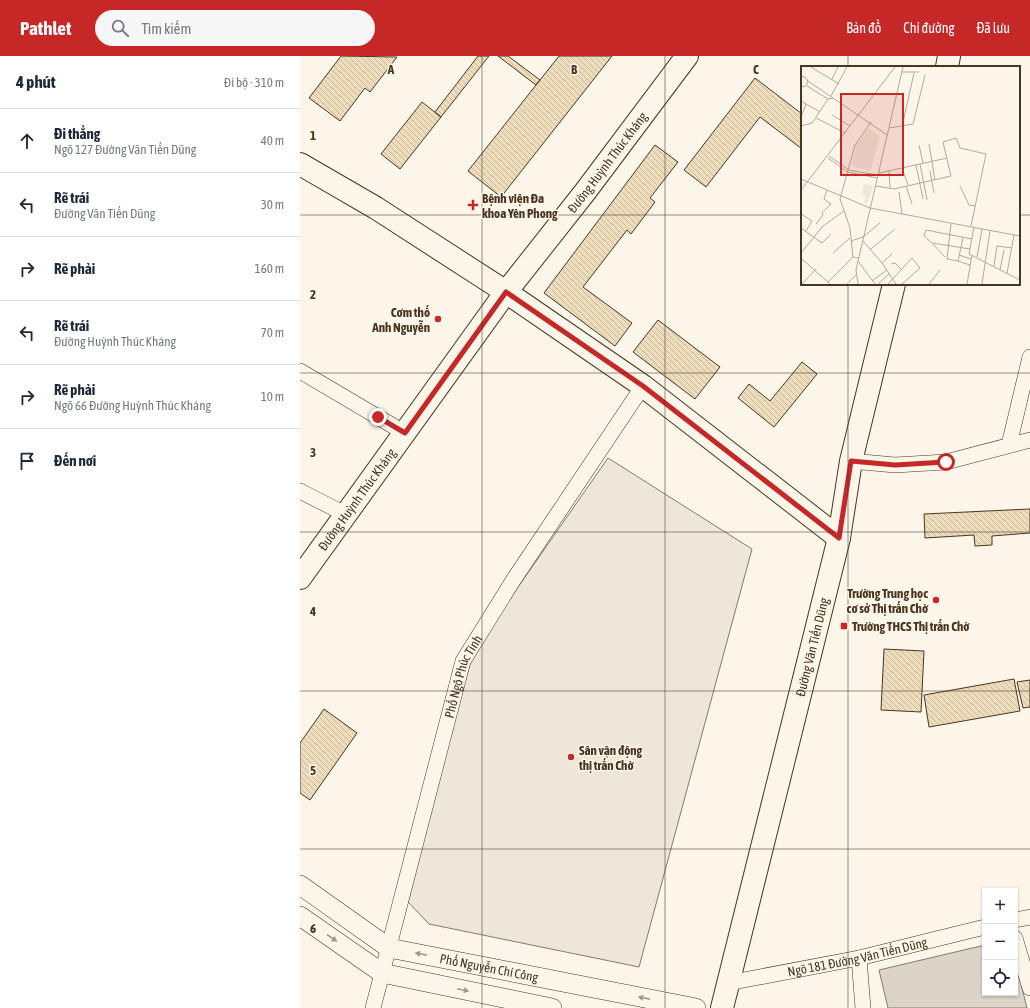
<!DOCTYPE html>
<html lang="vi">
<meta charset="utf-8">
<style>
body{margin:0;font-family:"Asap Condensed",sans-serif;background:#f6f6f7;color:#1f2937}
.controls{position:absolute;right:12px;bottom:12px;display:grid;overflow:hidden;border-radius:0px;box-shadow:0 1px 3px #0004}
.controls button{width:36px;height:36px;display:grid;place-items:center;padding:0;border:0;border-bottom:1px solid #e0e1e3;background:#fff;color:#1f2937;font:20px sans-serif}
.stop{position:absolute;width:12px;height:12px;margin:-9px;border:3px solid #c62828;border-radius:50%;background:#fff}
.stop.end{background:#c62828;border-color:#fff;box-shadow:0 1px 4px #0008}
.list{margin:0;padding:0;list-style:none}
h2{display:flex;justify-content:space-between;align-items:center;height:52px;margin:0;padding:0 16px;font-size:17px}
h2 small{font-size:13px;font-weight:400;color:#747a83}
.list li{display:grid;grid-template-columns:26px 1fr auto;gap:12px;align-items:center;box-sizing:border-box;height:64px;padding:0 16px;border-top:1px solid #e0e1e3}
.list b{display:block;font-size:15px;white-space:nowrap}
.list p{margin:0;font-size:13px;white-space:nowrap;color:#747a83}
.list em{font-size:13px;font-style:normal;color:#747a83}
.icon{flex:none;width:22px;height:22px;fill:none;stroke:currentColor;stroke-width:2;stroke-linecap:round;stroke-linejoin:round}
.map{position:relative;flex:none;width:730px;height:952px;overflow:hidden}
header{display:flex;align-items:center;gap:24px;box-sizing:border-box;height:56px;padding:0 20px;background:#c62828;color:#fff}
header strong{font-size:19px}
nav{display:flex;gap:22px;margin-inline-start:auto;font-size:14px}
.search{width:280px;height:36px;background:#f6f6f7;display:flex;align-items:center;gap:10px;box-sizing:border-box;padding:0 14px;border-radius:22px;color:#747a83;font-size:15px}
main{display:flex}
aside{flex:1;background:#fff}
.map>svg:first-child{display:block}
.grass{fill:#ede6d9;stroke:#887966}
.water{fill:#dcd4c6;stroke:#887966}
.building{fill:url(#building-back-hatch);stroke:#4a3520}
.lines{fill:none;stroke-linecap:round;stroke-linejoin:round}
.minor-casing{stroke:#4a3520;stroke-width:16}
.tertiary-casing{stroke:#4a3520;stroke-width:20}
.secondary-casing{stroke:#4a3520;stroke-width:24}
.primary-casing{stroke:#4a3520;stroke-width:24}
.minor{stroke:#fbf6e9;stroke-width:15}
.tertiary{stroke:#fbf6e9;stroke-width:19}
.secondary{stroke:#fbf6e9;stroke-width:22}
.primary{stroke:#fbf6e9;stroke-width:22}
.oneway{fill:#a29684}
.route{stroke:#c62828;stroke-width:5}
.grid{fill:none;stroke:#4a3520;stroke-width:1;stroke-opacity:0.55}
.poi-dot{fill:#c62828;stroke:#fbf6e9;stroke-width:1.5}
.labels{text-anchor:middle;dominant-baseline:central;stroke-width:3;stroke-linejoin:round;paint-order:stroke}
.street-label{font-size:13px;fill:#4a3520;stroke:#fbf6e9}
.poi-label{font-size:13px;font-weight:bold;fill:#4a3520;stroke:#fbf6e9;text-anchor:start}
.inset-road{fill:none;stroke:#b4a999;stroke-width:1}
.view{fill:#c62828;fill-opacity:0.15;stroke:#c62828;stroke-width:2}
.inset-edge{fill:none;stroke:#4a3520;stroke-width:2}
.grid-label{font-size:13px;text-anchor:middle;font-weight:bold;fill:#4a3520;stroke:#fbf6e9;stroke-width:3;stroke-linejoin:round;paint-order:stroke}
</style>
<header>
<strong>Pathlet</strong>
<div class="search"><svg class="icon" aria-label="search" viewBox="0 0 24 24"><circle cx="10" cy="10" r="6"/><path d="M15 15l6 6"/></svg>Tìm kiếm</div>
<nav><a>Bản đồ</a><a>Chỉ đường</a><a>Đã lưu</a></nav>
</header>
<main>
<aside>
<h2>4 phút<small>Đi bộ · 310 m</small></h2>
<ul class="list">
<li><svg class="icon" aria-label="ahead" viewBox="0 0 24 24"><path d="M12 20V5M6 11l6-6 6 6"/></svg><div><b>Đi thẳng</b><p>Ngõ 127 Đường Văn Tiến Dũng</p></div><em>40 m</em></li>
<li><svg class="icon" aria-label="left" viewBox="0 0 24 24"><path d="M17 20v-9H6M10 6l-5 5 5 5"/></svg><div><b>Rẽ trái</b><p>Đường Văn Tiến Dũng</p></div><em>30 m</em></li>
<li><svg class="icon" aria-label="right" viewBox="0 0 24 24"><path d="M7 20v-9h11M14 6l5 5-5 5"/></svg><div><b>Rẽ phải</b></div><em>160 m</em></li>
<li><svg class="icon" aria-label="left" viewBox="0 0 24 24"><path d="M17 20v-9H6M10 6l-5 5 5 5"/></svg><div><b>Rẽ trái</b><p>Đường Huỳnh Thúc Kháng</p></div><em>70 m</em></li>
<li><svg class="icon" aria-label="right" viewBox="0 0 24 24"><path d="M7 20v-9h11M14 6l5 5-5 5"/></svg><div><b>Rẽ phải</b><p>Ngõ 66 Đường Huỳnh Thúc Kháng</p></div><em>10 m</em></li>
<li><svg class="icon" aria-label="arrive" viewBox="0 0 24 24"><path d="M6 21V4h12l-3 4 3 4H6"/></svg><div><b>Đến nơi</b></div></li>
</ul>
</aside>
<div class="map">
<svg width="730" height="952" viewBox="0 0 730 952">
<defs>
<pattern id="building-back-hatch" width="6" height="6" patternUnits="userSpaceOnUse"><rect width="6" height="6" fill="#ecdcbc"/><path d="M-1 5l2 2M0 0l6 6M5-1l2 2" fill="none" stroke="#ccbda1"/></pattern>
</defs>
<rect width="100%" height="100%" fill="#fbf6e9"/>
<path class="grass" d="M308,402L452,493L339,911L129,868L108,846L147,688L171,605L209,544Z"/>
<path class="water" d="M685,889V937H715V904L727,952H588L579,914Z"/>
<path class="building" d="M41,0L97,1L70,36L65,32L40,65L9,42Z
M178,0H189L141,61L135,56Z
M198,0H208L240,24L236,29Z
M259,0H312L201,141L168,115Z
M455,22L502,58V93L460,61L406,131L384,114Z
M122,46L141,61L100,113L81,98Z
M355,89L378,106L350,142L355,146L331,178L327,174L283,231L332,267L315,290L244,237Z
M358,264L420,311L395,343L333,296Z
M502,306L517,318L474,371L438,342L449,328L470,345Z
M730,453V477L692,480V489L675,490L674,479L625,482L624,458Z
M584,593L624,595L621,656L581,654Z
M714,623L720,655L629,671L624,639Z
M730,624V651L723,652L717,626Z
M24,653L57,677L10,744L0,737V687Z"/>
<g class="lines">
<g class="minor-casing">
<g id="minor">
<path d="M0,315L105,377"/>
<path d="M709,389L730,301"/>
<path d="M551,405L595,409L646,406L730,384"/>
<path d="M0,435L45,458"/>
<path d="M715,864L730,861"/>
<path d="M715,882L730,932"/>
<path d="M559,902L563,952"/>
<path id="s1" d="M428,927L559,902L685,871"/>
<path id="s2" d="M73,952L163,605L214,523L343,330"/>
</g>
</g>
<g class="tertiary-casing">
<g id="tertiary">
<path id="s3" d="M0,829L89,892L396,952"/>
<path d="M0,860L82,917L252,952"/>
</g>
</g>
<g class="secondary-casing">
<g id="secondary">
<path d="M0,108L76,152L206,236L343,330L539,482"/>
<path id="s4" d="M0,522L206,236L285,136L387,0"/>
</g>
</g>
<g class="primary-casing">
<g id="primary">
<path d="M647,11L649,0"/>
<path id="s5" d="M422,952L539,482L551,405L594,228"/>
</g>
</g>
<use href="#minor" class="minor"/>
<use href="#tertiary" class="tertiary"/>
<use href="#secondary" class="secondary"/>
<use href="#primary" class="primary"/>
</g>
<defs><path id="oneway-solid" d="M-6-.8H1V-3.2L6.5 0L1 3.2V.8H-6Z"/></defs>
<g class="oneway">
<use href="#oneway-solid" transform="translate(32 882) rotate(35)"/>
<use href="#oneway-solid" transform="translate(121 898) rotate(-169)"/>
<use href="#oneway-solid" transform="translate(163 934) rotate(12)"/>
<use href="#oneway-solid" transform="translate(344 942) rotate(-169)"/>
</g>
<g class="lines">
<path class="route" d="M78,361L105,377L206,236L343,330L539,482L551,405L595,409L646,406"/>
</g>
<path class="grid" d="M182,0V952M365,0V952M548,0V11M0,159H502M719,159H730M548,228V952M0,317H730M0,476H730M0,635H730M0,793H730"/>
<g class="poi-dot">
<path d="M171 143h4v4h4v4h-4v4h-4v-4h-4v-4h4z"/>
<circle cx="138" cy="263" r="4"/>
<circle cx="636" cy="544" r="4"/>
<rect x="540" y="566" width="8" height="8" rx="2"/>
<circle cx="271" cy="701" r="4"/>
</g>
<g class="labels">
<g class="street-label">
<text stroke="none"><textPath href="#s4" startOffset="517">Đường Huỳnh Thúc Kháng</textPath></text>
<text stroke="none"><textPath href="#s4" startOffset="97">Đường Huỳnh Thúc Kháng</textPath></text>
<text stroke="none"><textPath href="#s5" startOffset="372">Đường Văn Tiến Dũng</textPath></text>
<text stroke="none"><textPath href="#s2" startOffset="344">Phố Ngô Phúc Tinh</textPath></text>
<text stroke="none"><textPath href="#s1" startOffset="132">Ngõ 181 Đường Văn Tiến Dũng</textPath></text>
<text stroke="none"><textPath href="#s3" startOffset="211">Phố Nguyễn Chí Công</textPath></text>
</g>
<g class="poi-label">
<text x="182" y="142">Bệnh viện Đa<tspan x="182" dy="15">khoa Yên Phong</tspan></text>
<text x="130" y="256" text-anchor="end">Cơm thố<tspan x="130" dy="15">Anh Nguyễn</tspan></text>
<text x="628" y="537" text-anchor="end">Trường Trung học<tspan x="628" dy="15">cơ sở Thị trấn Chờ</tspan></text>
<text x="552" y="570">Trường THCS Thị trấn Chờ</text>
<text x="279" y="694">Sân vận động<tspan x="279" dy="15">thị trấn Chờ</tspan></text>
</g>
</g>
<g transform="translate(501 10)">
<rect width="219" height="219" fill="#fbf6e9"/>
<path d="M67,62L79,70L69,105L50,100L55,79Z" fill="#ede6d9"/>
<path d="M63,118L72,120L66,137H63L65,129L61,128Z" fill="#ede6d9"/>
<path class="inset-road" d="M10,1L38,18M101,6H118M0,10L4,11L7,15L5,20L0,21M31,13L37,1M7,15L86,69M6,20L27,33L32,32M30,30L46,1M0,35L19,46M31,49L49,60M0,51L5,38M15,52L44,67M0,60L11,57L27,33M101,61L113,7M88,62L112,58L124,9M128,78L134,114M118,79L122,97M28,90L48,104L76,109M27,92L47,106L76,112M119,98L126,134M115,99L122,133M101,102L107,119M88,105L89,122M129,105L133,127M78,107L146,92M0,113L69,142L219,170M75,120L93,123L150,110L142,76L155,72L159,82L185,88L170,160M105,120L111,138M159,120L168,139L174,140M0,124L94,1M98,126L101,148M0,148L11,155L5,165M15,158L22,149L21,147L30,138L23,133L26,124M150,158L146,193L157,195L162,172M173,161L168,188L219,214M0,162L21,177L30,168M50,175L62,171L79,157M62,175L81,197L95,218M132,178L144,191M70,183L94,163M169,183L131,177L123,170L125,164L171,173M0,187L22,160L43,145M32,187L49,172M158,189L170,193M52,191L49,162L39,133L54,79L70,56M176,191L181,163M0,192L29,218M57,195L74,218M157,195L169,199M81,197L91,188M90,198L94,197L101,204M193,200L196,180L211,182M199,204L203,184M206,207L213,169M71,215L86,204M27,216L52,191L58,192M1,218L15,203M46,218L55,209M57,218L55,204L102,1M77,218L88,208M87,218L111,192L119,202L101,218M128,218L139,204M166,218L171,189M181,218L189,165"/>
<path class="view" d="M40,28H102V109H40Z"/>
<rect width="219" height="219" class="inset-edge"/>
</g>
<g class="grid-label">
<text x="91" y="18">A</text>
<text x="274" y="18">B</text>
<text x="456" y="18">C</text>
<text x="13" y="84">1</text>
<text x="13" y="243">2</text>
<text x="13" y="401">3</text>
<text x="13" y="560">4</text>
<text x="13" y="719">5</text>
<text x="13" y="877">6</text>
</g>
</svg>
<div class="controls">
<button>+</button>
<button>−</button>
<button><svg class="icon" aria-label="locate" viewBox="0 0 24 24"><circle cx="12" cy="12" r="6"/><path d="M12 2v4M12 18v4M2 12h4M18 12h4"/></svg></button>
</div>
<div class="stop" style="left:646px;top:406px"></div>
<div class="stop end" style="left:78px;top:361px"></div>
</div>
</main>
